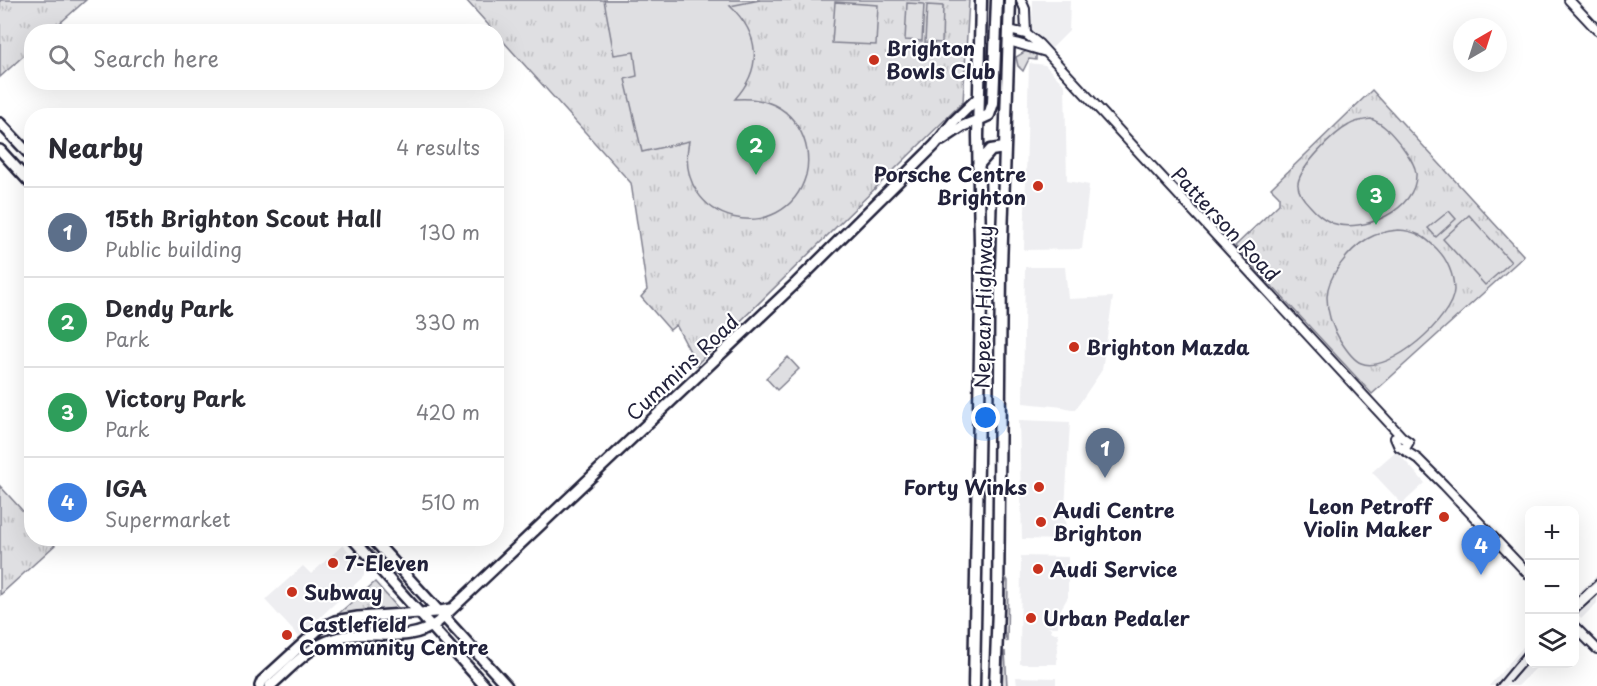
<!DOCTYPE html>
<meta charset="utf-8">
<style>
body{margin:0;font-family:"Playpen Sans",sans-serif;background:#f2f2f3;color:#2b2b33}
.controls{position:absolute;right:18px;bottom:18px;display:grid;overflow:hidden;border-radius:12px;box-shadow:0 6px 24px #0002}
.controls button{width:54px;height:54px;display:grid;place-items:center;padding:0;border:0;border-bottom:2px solid #e1e1e2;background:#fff;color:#2b2b33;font:30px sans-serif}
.compass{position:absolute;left:1453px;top:18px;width:54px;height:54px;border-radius:50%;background:#fff;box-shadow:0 6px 24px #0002;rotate:39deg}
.you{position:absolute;left:986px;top:418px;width:21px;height:21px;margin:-15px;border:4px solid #fff;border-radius:50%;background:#1a73e8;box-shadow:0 0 0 9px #1a73e833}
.badge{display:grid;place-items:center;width:39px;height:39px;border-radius:50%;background:#c8321e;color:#fff;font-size:20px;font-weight:700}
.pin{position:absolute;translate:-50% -50px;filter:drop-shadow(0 2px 3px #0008)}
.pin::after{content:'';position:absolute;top:32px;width:21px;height:18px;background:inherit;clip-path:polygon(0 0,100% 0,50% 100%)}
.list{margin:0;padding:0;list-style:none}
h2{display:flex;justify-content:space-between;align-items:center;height:78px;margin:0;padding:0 24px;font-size:26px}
h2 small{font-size:20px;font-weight:400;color:#7c7c81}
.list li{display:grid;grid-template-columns:39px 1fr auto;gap:18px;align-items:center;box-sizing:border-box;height:90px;padding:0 24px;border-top:2px solid #e1e1e2}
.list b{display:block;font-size:22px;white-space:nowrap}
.list p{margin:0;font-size:20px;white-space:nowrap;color:#7c7c81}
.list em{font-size:20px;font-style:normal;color:#7c7c81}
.icon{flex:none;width:33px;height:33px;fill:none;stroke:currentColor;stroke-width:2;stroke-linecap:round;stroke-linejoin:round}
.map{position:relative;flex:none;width:1597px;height:686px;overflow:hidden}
.search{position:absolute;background:#fff;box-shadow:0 6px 24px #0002;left:24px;top:24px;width:480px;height:66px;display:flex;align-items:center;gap:15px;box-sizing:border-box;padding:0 21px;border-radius:24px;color:#7c7c81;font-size:22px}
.panel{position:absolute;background:#fff;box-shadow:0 6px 24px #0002;left:24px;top:108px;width:480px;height:438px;border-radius:24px}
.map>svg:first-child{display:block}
.built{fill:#eeeef1}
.grass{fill:url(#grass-tufts);stroke:#80808e;stroke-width:1.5}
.pitch{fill:#dfdfe2;stroke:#80808e;stroke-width:1.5}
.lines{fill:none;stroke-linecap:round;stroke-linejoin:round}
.minor-casing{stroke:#22223b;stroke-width:12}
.major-casing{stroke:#22223b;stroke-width:14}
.highway-casing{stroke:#22223b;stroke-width:15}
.minor{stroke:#fff;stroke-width:8}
.major{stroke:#fff;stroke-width:9}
.highway{stroke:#fff;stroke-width:10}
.rail{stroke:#22223b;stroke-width:2}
.poi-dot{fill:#c8321e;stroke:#fff;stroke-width:2}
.labels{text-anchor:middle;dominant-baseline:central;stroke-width:4.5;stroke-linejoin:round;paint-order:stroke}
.poi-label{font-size:20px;font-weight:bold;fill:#22223b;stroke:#fff;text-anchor:start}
.street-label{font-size:20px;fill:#22223b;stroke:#fff}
</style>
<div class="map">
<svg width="1597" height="686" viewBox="0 0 1597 686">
<defs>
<pattern id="grass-tufts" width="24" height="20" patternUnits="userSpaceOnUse" patternTransform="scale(1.5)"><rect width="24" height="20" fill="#dfdfe2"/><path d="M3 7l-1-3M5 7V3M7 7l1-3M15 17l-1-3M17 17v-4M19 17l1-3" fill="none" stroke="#bfbfc3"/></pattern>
</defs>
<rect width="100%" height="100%" fill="#fff"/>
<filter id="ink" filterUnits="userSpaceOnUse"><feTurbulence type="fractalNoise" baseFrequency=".0167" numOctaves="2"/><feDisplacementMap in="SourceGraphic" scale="12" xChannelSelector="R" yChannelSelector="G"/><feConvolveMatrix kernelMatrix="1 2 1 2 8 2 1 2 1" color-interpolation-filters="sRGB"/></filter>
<g filter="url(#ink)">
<path class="built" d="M1033,0H1070L1069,31L1052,48L1032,30Z
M1029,63L1045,65L1065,86L1067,181L1089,185L1082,249L1024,250Z
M1025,267H1065L1068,299L1113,297L1102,370L1075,410L1063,407L1023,403Z
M1019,420L1070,422L1065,509L1066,540L1022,539Z
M1396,451L1425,483L1402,504L1372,472Z
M343,545L364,569V576L299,637L265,600L303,566L311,574Z
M1021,556L1068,557V597L1058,614V627H1047L1051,628V633H1058L1057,664H1020Z
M1597,575V582L1575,602V596Z
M1597,593V603L1581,619L1576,613Z
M1529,640L1530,664H1540L1518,686H1489Z
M1016,677L1056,678V686H1017Z"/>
<path class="grass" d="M0,0H86L51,31L32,32L31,49L0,77Z
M466,0H969L963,102L696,365L695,361L676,325L670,330L641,297L647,290L631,183Z
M1026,51L1036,54V60L1029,59L1023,71L1018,66L1016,57Z
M1372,90L1524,256L1372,394L1235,246L1279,204V196L1271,188Z
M0,486L31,520L32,538L49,539L55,545L0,595Z
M1007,579L1008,581L1007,642L1004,631L1005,585Z
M375,582L398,608L337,615Z
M1005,651L1007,686H1002L1004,654Z"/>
<path class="pitch" d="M604,0H760L730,6C760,34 763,68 735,99C760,97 784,104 798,127C807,141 810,159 806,175C785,249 672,225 689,141L642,152L625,79L637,76L634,52L614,55Z
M835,2L878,5L876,45L832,43Z
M907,3L924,4L922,41L905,40Z
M927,5L943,6L942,43L925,42Z
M1371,119C1384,124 1392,134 1401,145C1407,154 1415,163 1416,173C1418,210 1362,234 1332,223C1323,219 1316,213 1310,206C1304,200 1297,192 1298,183C1301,166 1334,133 1349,125C1355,121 1363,120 1371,119Z
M1449,211L1456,219L1436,237L1428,228Z
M1469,215L1511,262L1485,285L1443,239Z
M1398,230C1416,231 1424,236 1437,249C1447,259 1454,275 1454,290C1453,318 1389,375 1361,363C1353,360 1345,348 1340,340C1332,327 1327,313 1327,297C1327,276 1350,249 1367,239C1377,233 1387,231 1398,230Z
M788,357L799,369L777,390L766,378Z"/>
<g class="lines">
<g class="minor-casing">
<path id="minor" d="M1021,0L1025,9L1026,34
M1569,0L1597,30
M1009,30L1026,34L1039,44L1402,437
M1009,41L1046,52
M1402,437L1409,442L1406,447H1399L1395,438Z
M1401,448L1418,459L1444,485L1530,576
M1574,626L1597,649"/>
</g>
<g class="major-casing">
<path id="major" d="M0,123L32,157
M942,140L963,126L978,120
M0,150L32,185
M352,538L485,686
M372,538L507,686
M260,686L262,681L320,628L335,621L358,617L436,612L450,609
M270,686C290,669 308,647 333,639C368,627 406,647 438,622L796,283L935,145L953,122L978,98"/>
</g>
<g class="highway-casing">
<path id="highway" d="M978,120L989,115L993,103L997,0
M978,165L991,150L1004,148
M974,686L981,297L978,136L981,0
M995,686L998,608L1001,267L1010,0"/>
</g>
<use href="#minor" class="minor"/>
<use href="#major" class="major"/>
<use href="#highway" class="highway"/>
<path class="rail" d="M1574,600L1597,579
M1574,616L1597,595
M1510,682L1530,659
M1496,686L1530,645"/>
</g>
</g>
<g class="poi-dot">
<circle cx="874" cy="60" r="6"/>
<circle cx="1038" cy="186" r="6"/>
<circle cx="1074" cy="347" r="6"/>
<circle cx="1039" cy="487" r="6"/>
<circle cx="1444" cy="517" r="6"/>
<circle cx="1041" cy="522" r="6"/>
<circle cx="333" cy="563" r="6"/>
<circle cx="1038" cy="569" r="6"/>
<circle cx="292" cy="592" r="6"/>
<circle cx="1031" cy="618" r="6"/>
<circle cx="287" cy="635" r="6"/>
</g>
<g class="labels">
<g class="poi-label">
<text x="886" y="48">Brighton<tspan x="886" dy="23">Bowls Club</tspan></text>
<text x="1026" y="174" text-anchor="end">Porsche Centre<tspan x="1026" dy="23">Brighton</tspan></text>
<text x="1086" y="347">Brighton Mazda</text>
<text x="1027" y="487" text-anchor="end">Forty Winks</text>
<text x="1432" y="506" text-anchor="end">Leon Petroff<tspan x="1432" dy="23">Violin Maker</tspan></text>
<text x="1053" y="510">Audi Centre<tspan x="1053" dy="23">Brighton</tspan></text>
<text x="345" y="563">7-Eleven</text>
<text x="1050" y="569">Audi Service</text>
<text x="304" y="592">Subway</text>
<text x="1043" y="618">Urban Pedaler</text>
<text x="299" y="624">Castlefield<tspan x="299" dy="23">Community Centre</tspan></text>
</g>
<g class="street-label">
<text transform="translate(1226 224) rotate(47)">Patterson Road</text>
<text transform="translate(983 307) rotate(-89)">Nepean Highway</text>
<text transform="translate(682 367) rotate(-43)">Cummins Road</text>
</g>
</g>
</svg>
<div class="controls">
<button>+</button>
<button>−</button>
<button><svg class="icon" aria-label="layers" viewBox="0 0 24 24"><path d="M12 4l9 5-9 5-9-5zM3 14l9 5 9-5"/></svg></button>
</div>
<svg class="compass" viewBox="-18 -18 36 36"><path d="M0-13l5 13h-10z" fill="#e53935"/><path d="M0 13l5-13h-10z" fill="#7c7c81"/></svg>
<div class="you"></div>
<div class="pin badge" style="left:1105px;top:478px;background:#5c6f8a">1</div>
<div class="pin badge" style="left:756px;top:175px;background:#2e9e5b">2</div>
<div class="pin badge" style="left:1376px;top:225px;background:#2e9e5b">3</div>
<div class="pin badge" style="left:1481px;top:575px;background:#3f7fe0">4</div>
<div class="search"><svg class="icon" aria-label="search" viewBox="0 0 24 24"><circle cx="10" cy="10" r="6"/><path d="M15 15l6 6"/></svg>Search here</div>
<section class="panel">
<h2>Nearby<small>4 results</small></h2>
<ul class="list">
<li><span class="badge" style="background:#5c6f8a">1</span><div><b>15th Brighton Scout Hall</b><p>Public building</p></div><em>130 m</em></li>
<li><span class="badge" style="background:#2e9e5b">2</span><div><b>Dendy Park</b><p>Park</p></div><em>330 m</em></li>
<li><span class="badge" style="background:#2e9e5b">3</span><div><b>Victory Park</b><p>Park</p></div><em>420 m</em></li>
<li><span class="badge" style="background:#3f7fe0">4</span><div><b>IGA</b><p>Supermarket</p></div><em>510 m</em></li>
</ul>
</section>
</div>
